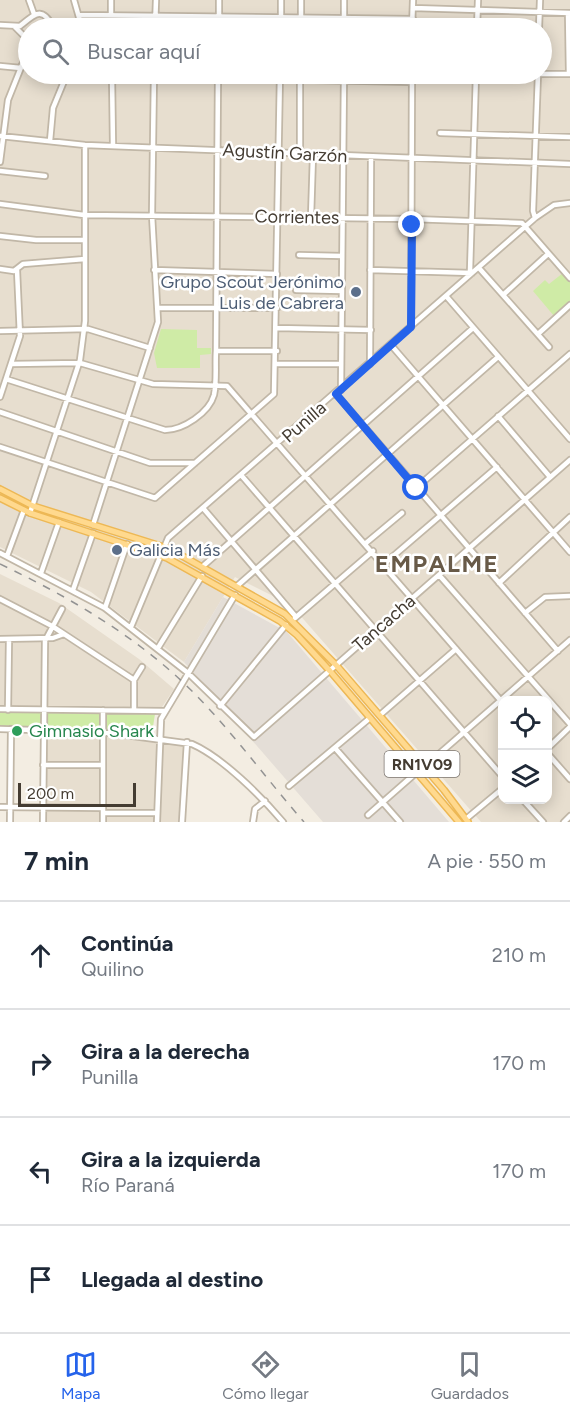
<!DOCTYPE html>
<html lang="es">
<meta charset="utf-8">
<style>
body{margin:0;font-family:Figtree,sans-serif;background:#f2f2f3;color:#1f2937}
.controls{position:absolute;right:18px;bottom:18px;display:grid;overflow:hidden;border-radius:12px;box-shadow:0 3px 15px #0003}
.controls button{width:54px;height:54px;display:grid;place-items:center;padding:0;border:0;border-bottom:2px solid #e0e1e3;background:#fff;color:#1f2937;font:30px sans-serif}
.scale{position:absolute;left:18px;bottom:15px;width:118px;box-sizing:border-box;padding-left:6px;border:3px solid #443c32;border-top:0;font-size:16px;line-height:21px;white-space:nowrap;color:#443c32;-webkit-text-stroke:4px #fff;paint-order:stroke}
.stop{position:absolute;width:18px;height:18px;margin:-14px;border:4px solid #2563eb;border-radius:50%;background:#fff}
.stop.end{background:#2563eb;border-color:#fff;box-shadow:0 2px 6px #0008}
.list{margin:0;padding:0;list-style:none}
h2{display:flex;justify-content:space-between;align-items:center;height:78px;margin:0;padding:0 24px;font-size:26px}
h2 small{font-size:20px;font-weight:400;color:#747a83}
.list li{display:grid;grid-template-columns:39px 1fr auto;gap:18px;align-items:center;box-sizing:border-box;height:108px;padding:0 24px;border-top:2px solid #e0e1e3}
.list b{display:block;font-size:22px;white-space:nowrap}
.list p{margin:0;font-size:20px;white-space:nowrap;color:#747a83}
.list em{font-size:20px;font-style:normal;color:#747a83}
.icon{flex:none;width:33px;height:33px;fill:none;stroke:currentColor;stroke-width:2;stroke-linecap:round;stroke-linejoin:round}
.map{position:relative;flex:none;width:570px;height:822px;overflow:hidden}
.search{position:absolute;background:#fff;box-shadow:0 3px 15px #0003;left:18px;right:18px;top:18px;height:66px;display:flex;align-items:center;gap:15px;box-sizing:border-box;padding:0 21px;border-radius:33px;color:#747a83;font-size:22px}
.sheet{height:510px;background:#fff}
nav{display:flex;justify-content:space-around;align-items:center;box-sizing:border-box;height:84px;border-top:2px solid #e0e1e3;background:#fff;font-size:16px;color:#747a83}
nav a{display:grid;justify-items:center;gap:3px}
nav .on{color:#2563eb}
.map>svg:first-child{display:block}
.residential{fill:#e7decf;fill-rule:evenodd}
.industrial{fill:#e4ded7}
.green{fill:#cfeba6}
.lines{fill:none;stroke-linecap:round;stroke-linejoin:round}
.minor-casing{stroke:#c1b7a7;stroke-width:8}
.major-casing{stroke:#edb855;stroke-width:8}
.minor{stroke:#fff;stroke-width:4.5}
.major{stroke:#ffd98e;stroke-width:5}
.rail{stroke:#939393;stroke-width:1.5;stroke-dasharray:8 8;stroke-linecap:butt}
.route{stroke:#2563eb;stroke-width:8}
.service-dot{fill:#5c6f8a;stroke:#fff;stroke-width:2}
.leisure-dot{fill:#2e9e5b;stroke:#fff;stroke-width:2}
.labels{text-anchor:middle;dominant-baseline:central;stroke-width:5;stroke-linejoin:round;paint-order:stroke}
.shield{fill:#fff;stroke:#7c7670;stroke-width:1.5}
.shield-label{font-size:16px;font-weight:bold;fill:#443c32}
.street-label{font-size:18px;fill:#443c32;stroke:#fff}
.service-label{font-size:18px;fill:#4e5e75;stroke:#fff;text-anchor:end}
.leisure-label{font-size:18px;fill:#27864d;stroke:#fff;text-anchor:start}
.district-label{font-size:24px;font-weight:bold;letter-spacing:1.5px;fill:#685a48;stroke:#fff}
</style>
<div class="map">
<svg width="570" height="822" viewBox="0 0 570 822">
<rect width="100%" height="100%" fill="#f3ede2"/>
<path class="residential" d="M0,0H570V822H481L291,605L235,577L184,662L91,592L0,547ZM28,28H542V74H28ZM502,700H548V800H502Z
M0,574L59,603L139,659L174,689L162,707L0,706Z
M46,732L112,735L184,746L181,822H46Z"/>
<path class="industrial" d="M223,597L287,632L449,822H323L184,662Z"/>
<path class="green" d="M563,273L570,281V301L554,316L533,291L545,280L549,284Z
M161,329L197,330V348H211V354L200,355V368H157L154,353Z
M0,711H42V729L0,728Z
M46,711L101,712L102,731L47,729Z
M106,714H155L152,733L106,730Z"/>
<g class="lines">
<g class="minor-casing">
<path id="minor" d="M29,0L34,14
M74,0L82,28
M111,0V28
M413,8L570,13
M568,13L569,74
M79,15L413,19
M0,25L20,26C36,13 42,6 54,28
M15,27L28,40
M155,28L156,0
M219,28V0
M281,28V0
M301,28V0
M344,28V0
M412,28L413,0
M477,28L478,0
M539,28L540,0
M0,66L21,68
M71,74L87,75
M537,74H570
M112,76L412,82
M112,76L113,146
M440,133L570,137
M0,136L85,145L570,164
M50,141L53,108L67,74
M300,154V74
M0,162L8,100L28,50
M0,171L45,176
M0,204L84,215L412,219L522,223L570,278
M311,217L313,155
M535,218L533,211L538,74
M0,236L36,240H85
M299,255L342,256
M479,268L549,347
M0,269L14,271L23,264L85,259
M154,270L277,274
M370,270L472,273
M470,271L476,74
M296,290L342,291
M503,295L548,254
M446,296L570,439
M158,308H277
M411,327L412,74
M277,328L371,330
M0,331L88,329L150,348
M538,334L570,305
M391,345L570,552
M216,351H277
M11,364L80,363L153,384L227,386L502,702
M277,364H341
M370,364L371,157
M6,379L165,430C183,430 209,413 214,395C217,381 215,364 216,351L218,74
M341,390L344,74
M336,394L558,651
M0,397L20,336L17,270
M0,412L150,463H195
M498,416L550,477
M0,447L155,498L274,394L280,74
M241,475L502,776
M416,488L570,354
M203,508L296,617
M30,513L80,360L85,321V145
M93,525L158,322L152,215L154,74
M366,543L402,513
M0,553L105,608L188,673L254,737L570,460
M7,556L24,510
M384,564L497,467
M202,567L473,328
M41,573L59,522
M439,575L570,724
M499,583L570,517
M237,586L498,357
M73,590L93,533
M0,599L52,626L134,680
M105,608L127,544
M525,613L545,597L570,596
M295,618L373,551
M131,627L168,538L535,218L554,205L570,203
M0,639L53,638L64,634
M158,648L202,576
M220,706L286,625
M0,709L164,711
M8,710L9,639
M134,710V680L142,667
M380,715L456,649
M0,729L103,732L192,744C222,757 262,797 283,822
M335,748L400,822
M548,748L570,727
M548,754L570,779
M43,765H103
M424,767L570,640
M289,786L370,718
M523,800L543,822
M0,807L103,808
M103,813H157
M368,815L417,772
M466,819L502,789
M10,822L11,729
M43,822L45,641L62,609
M103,822V710
M157,822L161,719L235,595
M182,822L187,742
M253,822L255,809L265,801
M564,822L570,816"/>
</g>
<g class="major-casing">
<path id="major" d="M0,489L33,506L170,549L285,614L336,665L444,790L468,822
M0,498L30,513L167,558L280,621L297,635L330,671L459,822"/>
</g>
<use href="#minor" class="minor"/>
<use href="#major" class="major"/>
<path class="rail" d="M0,564C63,594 122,628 174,674C223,718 261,773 304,822"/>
</g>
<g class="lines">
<path class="route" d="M412,225L411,327L336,394L416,488"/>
</g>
<g class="service-dot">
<circle cx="356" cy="292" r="6"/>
<circle cx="117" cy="550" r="6"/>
</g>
<circle class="leisure-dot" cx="17" cy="731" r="6"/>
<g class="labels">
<rect class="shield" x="384.5" y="751" width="75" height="26" rx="4.5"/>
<g class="shield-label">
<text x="422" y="764">RN1V09</text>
</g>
<g class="street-label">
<text transform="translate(285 153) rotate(3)">Agustín Garzón</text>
<text transform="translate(297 217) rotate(1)">Corrientes</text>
<text transform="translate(304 422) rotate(-41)">Punilla</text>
<text transform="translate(384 623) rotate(-41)">Tancacha</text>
</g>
<g class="service-label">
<text x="344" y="282">Grupo Scout Jerónimo<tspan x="344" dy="21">Luis de Cabrera</tspan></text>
<text x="129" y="550" text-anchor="start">Galicia Más</text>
</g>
<g class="leisure-label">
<text x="29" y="731">Gimnasio Shark</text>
</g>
<g class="district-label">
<text x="437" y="563">EMPALME</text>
</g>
</g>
</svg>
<div class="controls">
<button><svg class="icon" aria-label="locate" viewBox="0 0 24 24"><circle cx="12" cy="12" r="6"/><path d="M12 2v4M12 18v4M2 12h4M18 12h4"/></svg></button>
<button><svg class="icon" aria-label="layers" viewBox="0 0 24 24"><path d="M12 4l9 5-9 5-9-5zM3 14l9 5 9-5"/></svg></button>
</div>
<div class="scale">200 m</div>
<div class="stop" style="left:416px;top:488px"></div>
<div class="stop end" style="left:412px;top:225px"></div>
<div class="search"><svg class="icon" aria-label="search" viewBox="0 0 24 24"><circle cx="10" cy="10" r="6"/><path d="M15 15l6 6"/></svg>Buscar aquí</div>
</div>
<section class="sheet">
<h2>7 min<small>A pie · 550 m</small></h2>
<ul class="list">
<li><svg class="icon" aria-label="ahead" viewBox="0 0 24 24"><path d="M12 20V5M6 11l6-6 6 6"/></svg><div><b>Continúa</b><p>Quilino</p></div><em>210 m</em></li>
<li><svg class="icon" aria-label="right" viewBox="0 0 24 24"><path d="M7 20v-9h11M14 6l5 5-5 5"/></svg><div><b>Gira a la derecha</b><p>Punilla</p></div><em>170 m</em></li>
<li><svg class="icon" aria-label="left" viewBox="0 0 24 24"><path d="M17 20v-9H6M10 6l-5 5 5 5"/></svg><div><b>Gira a la izquierda</b><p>Río Paraná</p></div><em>170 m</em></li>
<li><svg class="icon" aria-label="arrive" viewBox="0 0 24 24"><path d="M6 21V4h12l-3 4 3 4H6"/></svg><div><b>Llegada al destino</b></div></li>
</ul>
</section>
<nav>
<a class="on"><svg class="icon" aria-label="map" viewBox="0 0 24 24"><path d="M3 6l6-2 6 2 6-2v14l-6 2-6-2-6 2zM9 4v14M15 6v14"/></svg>Mapa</a>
<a><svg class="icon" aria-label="directions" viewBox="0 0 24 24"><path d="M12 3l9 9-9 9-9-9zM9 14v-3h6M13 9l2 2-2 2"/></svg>Cómo llegar</a>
<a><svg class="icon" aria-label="saved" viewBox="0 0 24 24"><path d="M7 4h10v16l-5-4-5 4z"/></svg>Guardados</a>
</nav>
